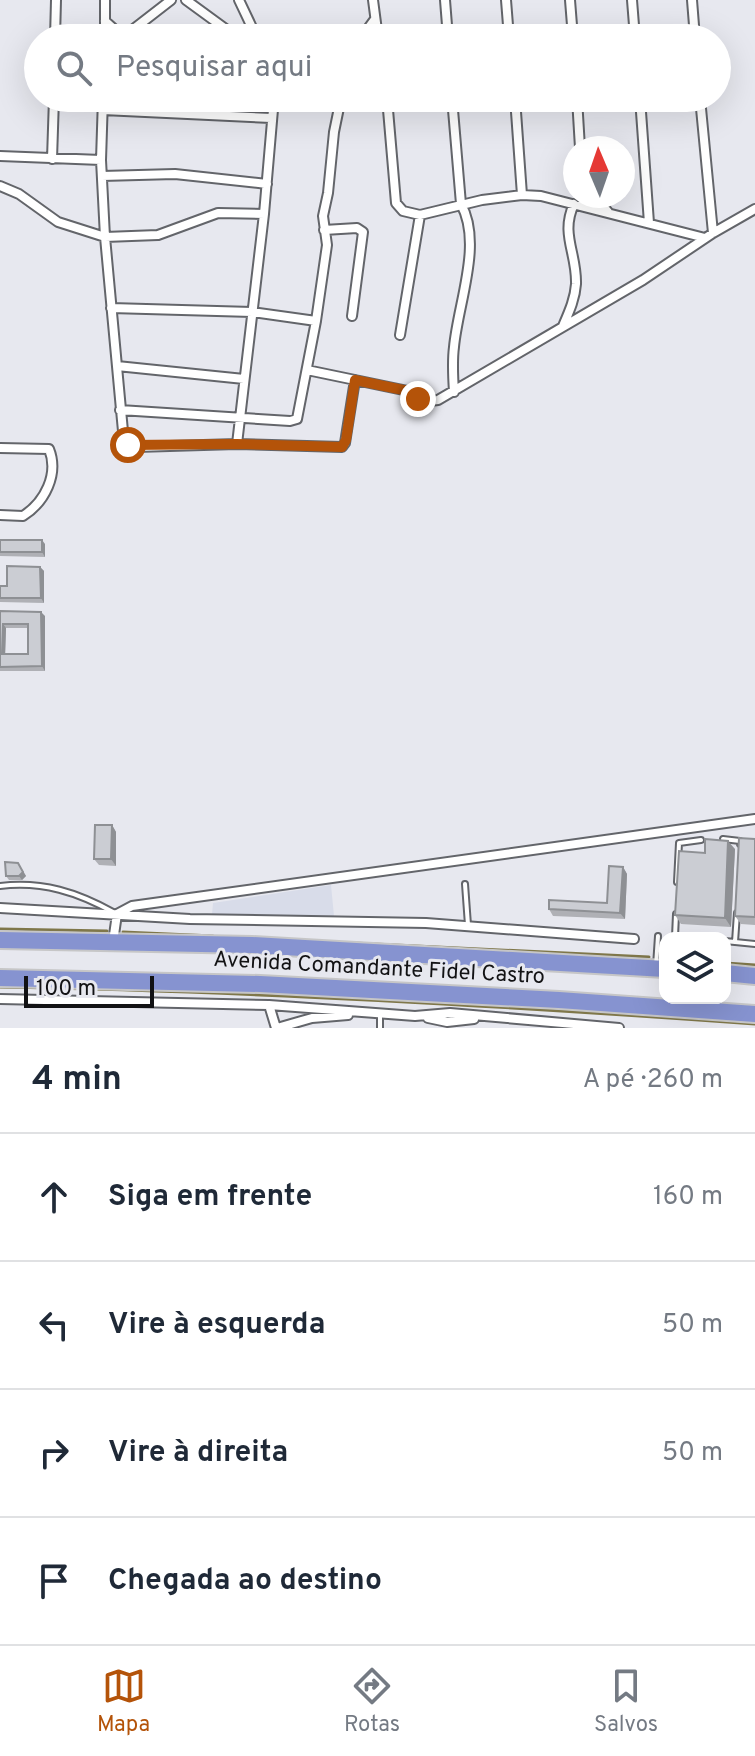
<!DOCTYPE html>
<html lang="pt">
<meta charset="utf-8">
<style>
body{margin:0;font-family:Overpass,sans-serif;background:#f6f6f7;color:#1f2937}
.controls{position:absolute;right:24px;bottom:24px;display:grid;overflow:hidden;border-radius:16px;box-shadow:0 8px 32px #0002}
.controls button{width:72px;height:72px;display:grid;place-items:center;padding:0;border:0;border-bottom:2px solid #e0e1e3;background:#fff;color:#1f2937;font:40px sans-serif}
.compass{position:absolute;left:563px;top:136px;width:72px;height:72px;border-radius:50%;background:#fff;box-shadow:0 8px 32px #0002;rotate:358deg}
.scale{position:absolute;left:24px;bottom:20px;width:130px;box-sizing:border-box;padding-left:8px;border:4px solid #121214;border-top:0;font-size:22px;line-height:28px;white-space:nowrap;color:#121214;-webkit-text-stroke:6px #e7e8ef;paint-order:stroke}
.stop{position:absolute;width:24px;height:24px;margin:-18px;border:6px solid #b45309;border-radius:50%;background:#fff}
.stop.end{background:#b45309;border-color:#fff;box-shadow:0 2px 8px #0008}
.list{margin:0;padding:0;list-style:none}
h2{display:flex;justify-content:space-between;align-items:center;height:104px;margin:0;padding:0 32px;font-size:34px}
h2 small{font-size:26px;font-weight:400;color:#747a83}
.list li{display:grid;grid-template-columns:52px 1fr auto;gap:24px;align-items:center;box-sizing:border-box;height:128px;padding:0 32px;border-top:2px solid #e0e1e3}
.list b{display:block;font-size:30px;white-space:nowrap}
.list em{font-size:26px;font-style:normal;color:#747a83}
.icon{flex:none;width:44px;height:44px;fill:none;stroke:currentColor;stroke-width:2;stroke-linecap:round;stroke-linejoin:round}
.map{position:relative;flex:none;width:755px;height:1028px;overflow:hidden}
.search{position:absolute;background:#fff;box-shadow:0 8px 32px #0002;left:24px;right:24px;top:24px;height:88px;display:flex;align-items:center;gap:20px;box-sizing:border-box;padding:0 28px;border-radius:44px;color:#747a83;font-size:30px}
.sheet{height:616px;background:#fff}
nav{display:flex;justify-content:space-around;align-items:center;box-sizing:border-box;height:112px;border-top:2px solid #e0e1e3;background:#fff;font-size:22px;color:#747a83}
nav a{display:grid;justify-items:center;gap:4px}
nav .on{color:#b45309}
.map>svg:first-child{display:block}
.built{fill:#d8dce9}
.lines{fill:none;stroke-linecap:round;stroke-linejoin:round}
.stream{stroke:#7f774a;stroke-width:3}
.lane-casing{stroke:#63656a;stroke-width:8}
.street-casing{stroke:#63656a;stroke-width:12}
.highway-casing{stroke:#c6c6c7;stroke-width:20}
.lane{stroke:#fff;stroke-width:4}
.street{stroke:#fff;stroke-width:8}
.highway{stroke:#8693d0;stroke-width:16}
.wall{fill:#afb0b5;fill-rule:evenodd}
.shaded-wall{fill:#8e9094}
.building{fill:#cbcdd3;stroke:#8e9094;stroke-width:2;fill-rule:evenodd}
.route{stroke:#b45309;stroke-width:10}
.labels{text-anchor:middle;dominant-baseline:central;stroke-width:6;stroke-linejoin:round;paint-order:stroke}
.street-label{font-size:22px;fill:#121214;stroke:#e7e8ef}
</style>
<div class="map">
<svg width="755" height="1028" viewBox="0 0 755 1028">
<rect width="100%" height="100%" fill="#e7e8ef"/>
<path class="built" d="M331,885L334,916L212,915L213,903Z"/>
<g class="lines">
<path class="stream" d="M0,929L107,931
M123,932L213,936
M353,943L649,957
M725,963L755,965
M0,987C252,991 504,1006 755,1024"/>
<g class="lane-casing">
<path id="lane" d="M723,839L740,841V844
M677,882L679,843L701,840
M465,884L468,925
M0,886C43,881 77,892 115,913
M676,914L675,937L684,938
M725,941L755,944
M735,942L737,913
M656,966L658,936
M380,1028V1014"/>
</g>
<g class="street-casing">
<path id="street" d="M186,0L238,38
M239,0L257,38
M373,0L378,38
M445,0L448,38
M506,0L509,38
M570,0L573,38
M632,0L635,38
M692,0L695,38
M105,21L124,38
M55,38L56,0
M105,38V0
M122,38L171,0
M361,38L375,19
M103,98L101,160L105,237L124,442L136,447L237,444L342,447L345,443L355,380
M387,98L396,203L403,211L420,215L482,200L522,195L541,196L705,238
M452,98L461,204C483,244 458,303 454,347C452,362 453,377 454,392
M515,98L522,195
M577,98L580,148
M640,98L649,223
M700,98L713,233
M103,110L271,118
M0,156L101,160
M52,159L54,98
M102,176L175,174L267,184
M0,186L19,194L58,222L105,237L158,235L218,213L264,214
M594,196L608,212
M324,230L357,228L363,232L352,316
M111,308L252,312L316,321
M563,326C569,312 575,299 576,284C577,253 560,234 574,204
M400,335L420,215
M117,366L244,379
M307,370L408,391L422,402L438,400L643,280L713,233L755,209
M120,410L290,421L297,419L316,321L327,245L323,216L328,193L334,132L341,98
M237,444L264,214L274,98
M0,448L49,449C59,474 45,502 23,516L0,515
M0,908L190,919L426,923L634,939
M117,914L132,906L755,819
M113,942L117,914
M0,999L269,1005L415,1016L450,1013L619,1028
M269,1005L276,1028
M428,1018L447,1022L474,1019
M277,1028L312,1018L348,1015"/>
</g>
<g class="highway-casing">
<path id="highway" d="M0,940L252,945L665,969
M725,973L755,976
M0,978L260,984L559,1000L755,1014"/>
</g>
<use href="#lane" class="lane"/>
<use href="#street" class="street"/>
<use href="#highway" class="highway"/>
</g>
<path class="wall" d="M0,540L45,544V557L0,556Z
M40,567L44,571V603L0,602V586H7Z
M0,611L45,616V671H0ZM6,628H28V654H5Z
M112,825L116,832V866L99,865L94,859Z
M755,839V925L741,924L735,916Z
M735,849L731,927L681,924L675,915Z
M18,863L26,876L22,880H9L6,876Z
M623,867L627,874L625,919L553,916L549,909L607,903Z"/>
<path class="shaded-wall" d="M42,540L45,544V557L42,552Z
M40,567L44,571V603L41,598Z
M41,612L45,616V671L42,666Z
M3,624L6,628L5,659L2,654Z
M112,825L116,832V866L111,859Z
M728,841L735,849L731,927L725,918Z
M18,863L26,876L22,880L19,876Z
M623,867L627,874L625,919L620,913Z"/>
<path class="building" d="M0,540H42V552H0Z
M7,566L40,567L41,598H0V586H7Z
M0,611L41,612L42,666L0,667ZM3,624H28V654H2Z
M95,825H112L111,859H94Z
M739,838L755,839V917L735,916Z
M705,839L728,841L725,918L675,915L679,851L705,853Z
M5,862L18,863L23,872L19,876H6Z
M609,866L623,867L620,913L549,909V900L607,903Z"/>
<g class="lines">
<path class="route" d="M128,445L237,444L342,447L346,440L355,380L408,391L418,399"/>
</g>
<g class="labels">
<g class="street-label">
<text transform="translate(379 969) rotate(3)">Avenida Comandante Fidel Castro</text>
</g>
</g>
</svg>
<div class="controls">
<button><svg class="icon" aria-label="layers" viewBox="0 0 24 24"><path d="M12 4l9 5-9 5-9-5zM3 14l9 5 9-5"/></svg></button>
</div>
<svg class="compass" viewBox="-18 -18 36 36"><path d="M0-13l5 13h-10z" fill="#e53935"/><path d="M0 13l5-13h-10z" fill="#747a83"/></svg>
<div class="scale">100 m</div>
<div class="stop" style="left:128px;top:445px"></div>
<div class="stop end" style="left:418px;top:399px"></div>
<div class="search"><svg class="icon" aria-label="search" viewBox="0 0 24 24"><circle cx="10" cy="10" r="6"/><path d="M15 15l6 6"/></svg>Pesquisar aqui</div>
</div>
<section class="sheet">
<h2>4 min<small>A pé · 260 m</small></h2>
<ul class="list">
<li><svg class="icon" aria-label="ahead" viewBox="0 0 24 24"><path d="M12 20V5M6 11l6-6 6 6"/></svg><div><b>Siga em frente</b></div><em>160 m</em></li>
<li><svg class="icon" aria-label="left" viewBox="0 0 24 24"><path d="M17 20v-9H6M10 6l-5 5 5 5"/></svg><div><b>Vire à esquerda</b></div><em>50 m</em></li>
<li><svg class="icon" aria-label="right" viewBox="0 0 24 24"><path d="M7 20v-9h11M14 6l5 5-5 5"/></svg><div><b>Vire à direita</b></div><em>50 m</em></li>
<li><svg class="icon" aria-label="arrive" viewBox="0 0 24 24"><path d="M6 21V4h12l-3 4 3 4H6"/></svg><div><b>Chegada ao destino</b></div></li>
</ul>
</section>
<nav>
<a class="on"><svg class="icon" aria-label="map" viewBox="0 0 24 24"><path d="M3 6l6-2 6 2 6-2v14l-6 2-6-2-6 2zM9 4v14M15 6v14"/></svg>Mapa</a>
<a><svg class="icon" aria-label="directions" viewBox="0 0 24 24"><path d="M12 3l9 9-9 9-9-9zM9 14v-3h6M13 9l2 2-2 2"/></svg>Rotas</a>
<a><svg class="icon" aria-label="saved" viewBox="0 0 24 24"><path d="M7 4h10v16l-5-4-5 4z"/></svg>Salvos</a>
</nav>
